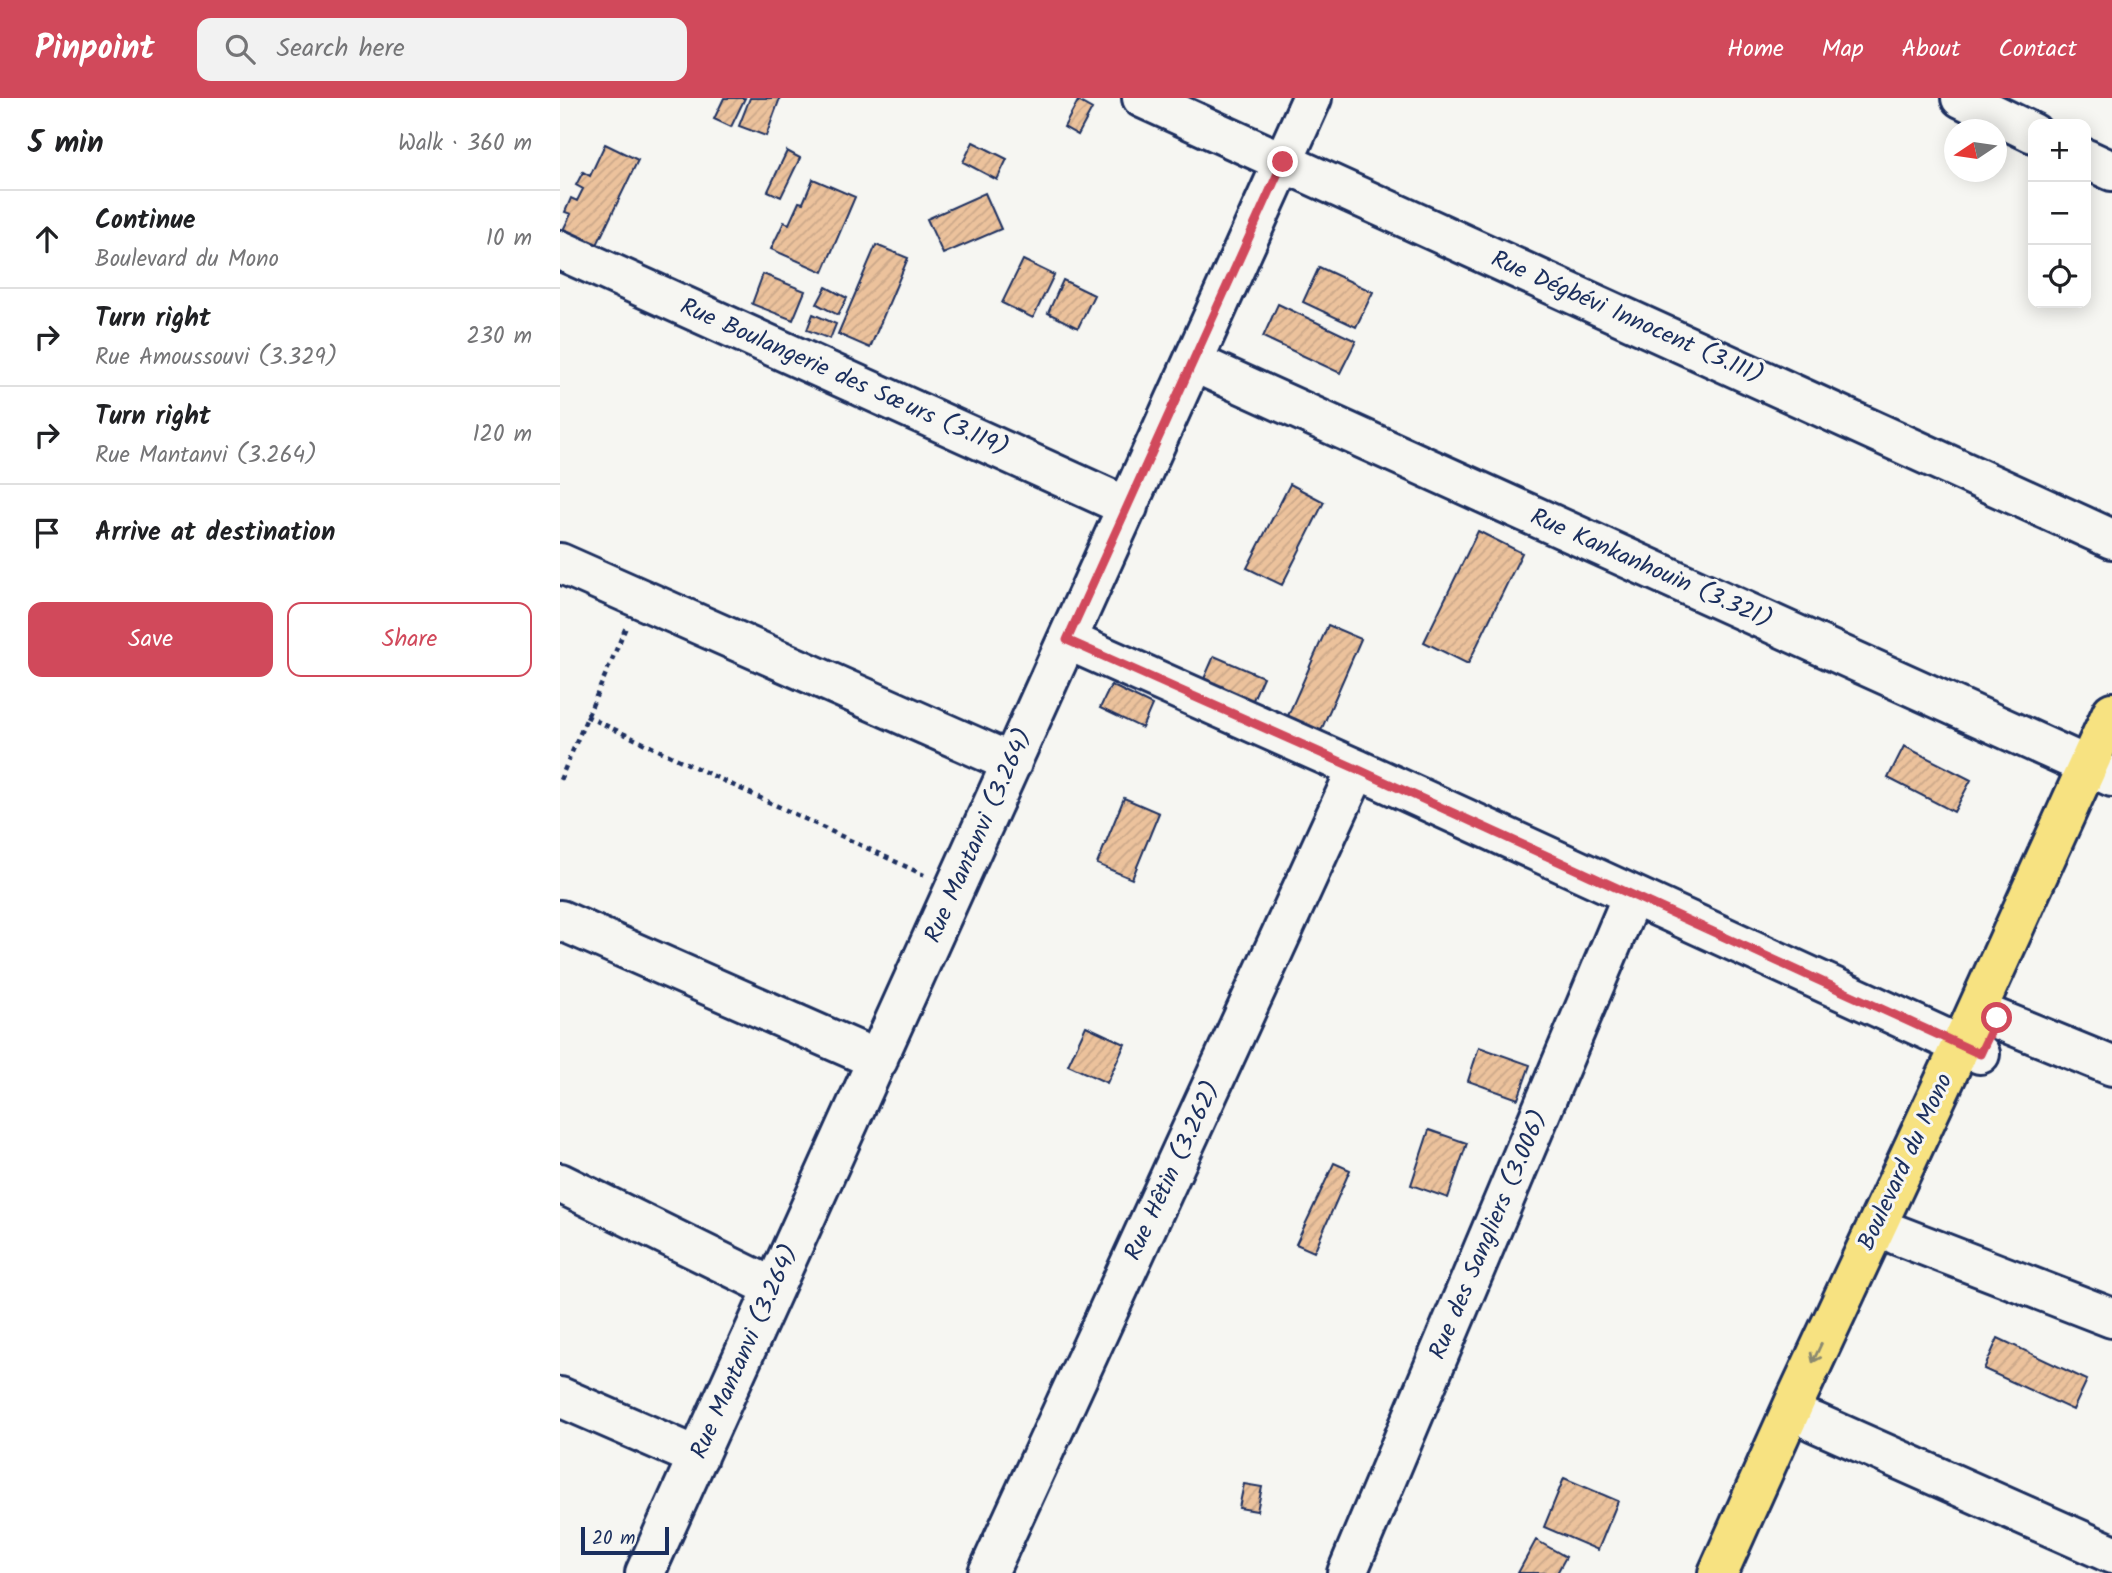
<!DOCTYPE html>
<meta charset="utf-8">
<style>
body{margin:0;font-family:Kalam,sans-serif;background:#f2f2f2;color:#202124}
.controls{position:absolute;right:21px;top:21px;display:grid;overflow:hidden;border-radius:14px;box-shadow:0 4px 18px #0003}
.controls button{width:63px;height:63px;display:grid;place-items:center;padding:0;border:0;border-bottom:2px solid #e0e0e0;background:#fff;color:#202124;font:35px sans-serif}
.compass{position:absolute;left:1384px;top:21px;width:63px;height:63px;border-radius:50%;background:#fff;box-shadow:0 4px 18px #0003;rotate:257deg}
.scale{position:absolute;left:21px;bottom:18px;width:88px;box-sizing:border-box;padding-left:7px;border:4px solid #1b2f5e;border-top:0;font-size:19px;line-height:24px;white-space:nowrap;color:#1b2f5e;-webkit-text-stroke:5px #f6f6f2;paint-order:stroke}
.stop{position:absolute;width:21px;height:21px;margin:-16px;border:5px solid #d1495b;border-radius:50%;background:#fff}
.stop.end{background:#d1495b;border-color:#fff;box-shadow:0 2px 7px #0008}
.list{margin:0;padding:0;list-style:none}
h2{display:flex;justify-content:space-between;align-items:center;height:91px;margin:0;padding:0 28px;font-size:30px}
h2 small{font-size:23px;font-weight:400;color:#757577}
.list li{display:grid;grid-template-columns:46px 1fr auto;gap:21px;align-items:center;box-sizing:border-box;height:98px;padding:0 28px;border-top:2px solid #e0e0e0}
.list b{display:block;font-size:26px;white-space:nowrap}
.list p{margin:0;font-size:23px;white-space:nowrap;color:#757577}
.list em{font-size:23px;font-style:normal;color:#757577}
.actions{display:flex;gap:14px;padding:21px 28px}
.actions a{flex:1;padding:16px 0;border:2px solid #d1495b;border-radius:14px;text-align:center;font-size:24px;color:#d1495b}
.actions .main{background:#d1495b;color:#fff}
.icon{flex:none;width:38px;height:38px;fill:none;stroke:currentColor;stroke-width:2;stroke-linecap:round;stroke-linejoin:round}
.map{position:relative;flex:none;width:1552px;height:1475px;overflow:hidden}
header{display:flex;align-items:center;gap:42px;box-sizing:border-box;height:98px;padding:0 35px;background:#d1495b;color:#fff}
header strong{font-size:33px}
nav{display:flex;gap:38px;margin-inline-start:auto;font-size:24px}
.search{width:490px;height:63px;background:#f2f2f2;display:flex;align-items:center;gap:18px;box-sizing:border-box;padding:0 24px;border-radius:14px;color:#757577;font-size:26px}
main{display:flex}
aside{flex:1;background:#fff}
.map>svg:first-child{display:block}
.building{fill:url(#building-hatch);stroke:#1b2f5e;stroke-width:2}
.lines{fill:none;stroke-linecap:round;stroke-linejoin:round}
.minor-casing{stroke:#1b2f5e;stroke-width:44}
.major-casing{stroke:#1b2f5e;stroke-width:44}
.path{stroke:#1b2f5e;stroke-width:4.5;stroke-dasharray:5 5;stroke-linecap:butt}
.minor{stroke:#f6f6f2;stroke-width:38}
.major{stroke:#f7e281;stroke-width:38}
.oneway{stroke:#898870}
.route{stroke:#d1495b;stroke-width:9}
.labels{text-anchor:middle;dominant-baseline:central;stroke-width:6;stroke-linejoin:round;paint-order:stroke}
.street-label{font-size:24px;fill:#1b2f5e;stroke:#f6f6f2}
</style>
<header>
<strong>Pinpoint</strong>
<div class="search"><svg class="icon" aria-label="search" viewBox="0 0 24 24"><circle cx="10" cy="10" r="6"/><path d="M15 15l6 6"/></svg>Search here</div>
<nav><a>Home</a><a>Map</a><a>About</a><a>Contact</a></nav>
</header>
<main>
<aside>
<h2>5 min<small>Walk · 360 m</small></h2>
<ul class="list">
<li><svg class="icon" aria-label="ahead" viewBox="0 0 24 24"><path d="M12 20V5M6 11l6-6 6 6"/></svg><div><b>Continue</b><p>Boulevard du Mono</p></div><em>10 m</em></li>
<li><svg class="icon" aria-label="right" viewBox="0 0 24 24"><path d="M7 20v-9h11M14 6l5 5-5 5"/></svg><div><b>Turn right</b><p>Rue Amoussouvi (3.329)</p></div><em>230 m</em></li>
<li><svg class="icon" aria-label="right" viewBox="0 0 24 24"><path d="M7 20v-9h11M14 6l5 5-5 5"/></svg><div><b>Turn right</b><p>Rue Mantanvi (3.264)</p></div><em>120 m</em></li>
<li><svg class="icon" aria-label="arrive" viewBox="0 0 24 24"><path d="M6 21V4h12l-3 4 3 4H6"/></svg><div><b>Arrive at destination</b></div></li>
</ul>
<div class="actions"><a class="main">Save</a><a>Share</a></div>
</aside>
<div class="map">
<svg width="1552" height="1475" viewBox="0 0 1552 1475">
<defs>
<pattern id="building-hatch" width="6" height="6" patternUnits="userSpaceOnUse" patternTransform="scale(1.75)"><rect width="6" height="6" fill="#ecc29c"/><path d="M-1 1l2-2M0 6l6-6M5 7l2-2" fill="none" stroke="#caa789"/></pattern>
</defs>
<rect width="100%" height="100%" fill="#f6f6f2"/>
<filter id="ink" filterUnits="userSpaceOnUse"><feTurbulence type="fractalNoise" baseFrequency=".0143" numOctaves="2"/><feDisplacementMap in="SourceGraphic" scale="14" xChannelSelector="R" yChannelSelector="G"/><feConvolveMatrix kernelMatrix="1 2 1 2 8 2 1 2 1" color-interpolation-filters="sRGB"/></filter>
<g filter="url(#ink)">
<path class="building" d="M164,0H185L171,29L154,21Z
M190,0H220L206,38L179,28Z
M518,3L532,11L518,37L504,29Z
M413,44L447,61L437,82L403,64Z
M45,46L78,62L35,151L2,134L11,116L5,114L11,100L17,103L23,91L16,87L23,74L30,78Z
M227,53L240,60L221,99L208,93Z
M253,81L295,99L263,174L211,151L224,124L229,126L239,104L243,105Z
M425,95L441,131L383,156L367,121Z
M316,147L348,160L310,250L278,236Z
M463,162L494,177L473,220L442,205Z
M759,169L813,194L796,229L743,204Z
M203,176L245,193L233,222L192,206Z
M503,182L534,197L518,230L488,215Z
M266,189L287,200L278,217L257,206Z
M718,206L796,243L780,275L703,239Z
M253,216L276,226L270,241L247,232Z
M730,386L764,404L722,487L687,470Z
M918,433L962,455L908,566L864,544Z
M768,527L801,541L756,644L723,629Z
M654,558L703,579L689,611L640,590Z
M551,587L592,607L582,630L540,610Z
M1344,648L1411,682L1394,714L1328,680Z
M564,700L599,715L572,781L537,766Z
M526,928L565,946L547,985L508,967Z
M919,949L970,967L958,1001L908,983Z
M869,1032L907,1045L888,1100L851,1087Z
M774,1065L790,1072L754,1154L736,1146Z
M1438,1240L1527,1282L1513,1312L1424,1271Z
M1004,1380L1058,1403L1038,1452L984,1429Z
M684,1386L702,1389L697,1413L679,1410Z
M976,1442L1006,1459L997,1475H958Z"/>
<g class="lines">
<g class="minor-casing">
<path id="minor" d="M582,0L1552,441
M1401,0L1473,35
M1526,61L1552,73
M0,152L568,409
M633,264L1552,679
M0,465L452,665
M507,542L797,671L1420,956
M0,822L318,962
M1437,921L1552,968
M0,1085L214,1190
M1337,1137L1552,1220
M0,1299L138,1359
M1254,1324L1552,1456
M85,1475L752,0
M428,1475L797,671
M787,1475L1072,798"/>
</g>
<g class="major-casing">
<path id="major" d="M1158,1475L1236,1301L1401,947L1552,614"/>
</g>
<path class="path" d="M26,618L364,777
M0,682L66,529"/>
<use href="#minor" class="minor"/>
<use href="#major" class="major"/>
</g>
<defs><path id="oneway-shaft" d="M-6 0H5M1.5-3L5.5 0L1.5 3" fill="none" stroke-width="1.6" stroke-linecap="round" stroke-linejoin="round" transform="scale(1.75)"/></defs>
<use class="oneway" href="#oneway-shaft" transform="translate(1257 1255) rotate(115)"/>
</g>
<g class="lines" filter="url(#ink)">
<path class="route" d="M723,64L507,542L797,671L1420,956L1437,920"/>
</g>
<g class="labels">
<g class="street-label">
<text transform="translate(1067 220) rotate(24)">Rue Dégbévi Innocent (3.111)</text>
<text transform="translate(284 280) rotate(24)">Rue Boulangerie des Sœurs (3.119)</text>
<text transform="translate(1091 471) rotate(24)">Rue Kankanhouin (3.321)</text>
<text transform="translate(419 738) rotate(-66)">Rue Mantanvi (3.264)</text>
<text transform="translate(1346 1064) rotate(-65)">Boulevard du Mono</text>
<text transform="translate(613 1073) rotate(-65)">Rue Hêtin (3.262)</text>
<text transform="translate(929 1137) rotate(-67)">Rue des Sangliers (3.006)</text>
<text transform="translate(185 1254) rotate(-66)">Rue Mantanvi (3.264)</text>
</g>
</g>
</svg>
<div class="controls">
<button>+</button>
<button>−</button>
<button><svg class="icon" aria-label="locate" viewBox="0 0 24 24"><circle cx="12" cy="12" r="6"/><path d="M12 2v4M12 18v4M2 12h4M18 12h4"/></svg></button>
</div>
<svg class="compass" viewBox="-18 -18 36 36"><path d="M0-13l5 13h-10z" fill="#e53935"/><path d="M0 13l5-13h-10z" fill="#757577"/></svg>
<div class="scale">20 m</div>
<div class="stop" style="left:1437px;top:920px"></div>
<div class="stop end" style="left:723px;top:64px"></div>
</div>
</main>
